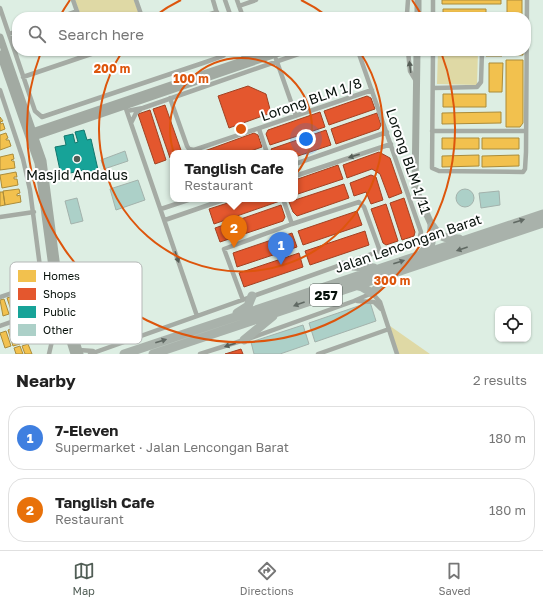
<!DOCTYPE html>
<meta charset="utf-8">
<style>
body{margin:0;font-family:"Golos Text",sans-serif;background:#f6f6f6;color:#222}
.controls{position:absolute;right:12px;bottom:12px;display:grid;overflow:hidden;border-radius:8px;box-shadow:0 1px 3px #0004}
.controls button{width:36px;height:36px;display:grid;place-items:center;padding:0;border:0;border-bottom:1px solid #e0e0e0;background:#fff;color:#222;font:20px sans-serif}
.you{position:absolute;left:306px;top:139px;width:14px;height:14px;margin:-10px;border:3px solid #fff;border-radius:50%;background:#1a73e8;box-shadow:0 0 0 6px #1a73e833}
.badge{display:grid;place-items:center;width:26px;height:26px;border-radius:50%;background:#515e56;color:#fff;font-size:13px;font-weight:700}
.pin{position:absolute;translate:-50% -33px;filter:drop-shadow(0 1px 2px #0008)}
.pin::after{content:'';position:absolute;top:21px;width:14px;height:12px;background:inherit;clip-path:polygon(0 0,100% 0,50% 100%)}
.popup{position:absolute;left:170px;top:150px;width:128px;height:52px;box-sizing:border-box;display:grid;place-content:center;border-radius:8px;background:#fff;filter:drop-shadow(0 1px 3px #0005);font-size:13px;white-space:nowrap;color:#767676}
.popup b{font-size:15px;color:#222}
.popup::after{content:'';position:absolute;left:50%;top:100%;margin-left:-8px;border:8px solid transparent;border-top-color:#fff}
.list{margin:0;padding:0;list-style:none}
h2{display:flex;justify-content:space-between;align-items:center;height:52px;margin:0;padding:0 16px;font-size:17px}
h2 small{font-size:13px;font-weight:400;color:#767676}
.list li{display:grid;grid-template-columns:26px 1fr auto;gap:12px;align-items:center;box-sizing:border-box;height:64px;margin:0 8px 8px;padding:0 8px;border:1px solid #e0e0e0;border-radius:16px}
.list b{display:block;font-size:15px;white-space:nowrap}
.list p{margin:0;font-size:13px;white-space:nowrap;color:#767676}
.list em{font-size:13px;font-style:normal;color:#767676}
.icon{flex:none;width:22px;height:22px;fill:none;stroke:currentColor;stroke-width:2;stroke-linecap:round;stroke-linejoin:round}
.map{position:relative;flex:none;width:543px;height:354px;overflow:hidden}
.search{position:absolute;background:#fff;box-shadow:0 1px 3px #0004;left:12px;right:12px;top:12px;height:44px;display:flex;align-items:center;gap:10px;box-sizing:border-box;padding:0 14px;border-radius:16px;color:#767676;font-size:15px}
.sheet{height:196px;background:#fff}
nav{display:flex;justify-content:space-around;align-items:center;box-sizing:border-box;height:56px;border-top:1px solid #e0e0e0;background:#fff;font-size:11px;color:#767676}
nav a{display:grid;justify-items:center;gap:2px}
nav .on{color:#515e56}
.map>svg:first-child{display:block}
.green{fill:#dfd9a5}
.homes{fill:#f2c14e;stroke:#ab8c3a}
.shops{fill:#e4572e;stroke:#a14223}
.public{fill:#17a398;stroke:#12776d}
.building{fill:#acd0c8;stroke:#a3b2ac}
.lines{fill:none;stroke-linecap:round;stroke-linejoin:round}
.street{stroke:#a5aba4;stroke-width:4.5}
.secondary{stroke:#a2aaa2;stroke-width:7}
.highway{stroke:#a9b2ab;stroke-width:9}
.oneway{fill:#565e57}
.oneway2{fill:#606963}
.ring{fill:none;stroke:#dd550c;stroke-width:2}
.poi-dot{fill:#515e56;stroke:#fff;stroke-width:1.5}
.labels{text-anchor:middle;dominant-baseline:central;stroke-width:4;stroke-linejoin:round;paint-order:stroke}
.shield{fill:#fff;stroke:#515854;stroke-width:1}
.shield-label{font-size:13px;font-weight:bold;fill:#06100a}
.street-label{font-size:14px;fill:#06100a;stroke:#fff}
.poi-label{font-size:14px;fill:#06100a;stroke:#fff}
.key{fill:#fff;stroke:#b4b7b6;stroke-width:1}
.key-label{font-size:11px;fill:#06100a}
.centre{fill:#dd550c;stroke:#fff;stroke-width:2}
.ring-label{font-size:12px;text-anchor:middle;font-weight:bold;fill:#dd550c;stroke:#fff;stroke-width:4;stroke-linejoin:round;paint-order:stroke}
</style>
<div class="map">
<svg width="543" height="354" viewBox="0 0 543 354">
<rect width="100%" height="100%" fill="#ddeee3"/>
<path class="green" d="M75,0H134L140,17H81Z
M438,51H478L477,85L437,84Z
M389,325L390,326L430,354H399Z"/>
<path class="homes" d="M442,0H501V4H442Z
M507,0H522V17H507Z
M443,9H486V17H443Z
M486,51H502V56H486Z
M507,51H523V55H507Z
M506,60H523V123L520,127H506Z
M489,63H503L502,92H489Z
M443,94H486V107H443Z
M501,112V123L442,124V113Z
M0,117L3,121L0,122L1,124L3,123L5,129L0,131Z
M6,133L8,138L6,139V140H9L11,146L0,150V135Z
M442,138H479V149H442Z
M482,138H519V149H482Z
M13,154L14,159L11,160L12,161H14L15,168L0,170V157Z
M479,155V166L442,167V156Z
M519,155V166L482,167V156Z
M16,172L17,177H14V179H17L18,185L2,188L0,175Z
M19,189L20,193L17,194V196L20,195L21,202L5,205L3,191Z
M0,192H3L5,205L0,206Z
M21,293L26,309L20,311L15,295Z
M13,296L18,311L12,313L7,298Z
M4,299L9,314L3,316L0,300Z
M40,319L45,335L39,337L34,322Z
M31,323L36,338L30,340L25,325Z
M23,325L28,341L22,343L17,327Z
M14,328L20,344L13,346L8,330Z
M6,331L11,346L5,348L0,333Z
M28,344L32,354H25L22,346Z
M20,346L23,354H16L14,348Z"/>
<path class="shops" d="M248,86L266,94L271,113L229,128L218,96Z
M367,96L371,98L375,109L329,125L324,111Z
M165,105L182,153H173V157L170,158L153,109Z
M150,110L166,160L155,164L138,114Z
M320,112L325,127L270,145L266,134L268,130Z
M377,113L381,125L379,129L336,144L331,129Z
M326,130L331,145L295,157V153H273L271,149Z
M254,133L258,135L262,147L245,153H199Z
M379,152L390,158L402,193L389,198L380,174L372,169L347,178L343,165Z
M338,165L343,179L295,195V180Z
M371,175L376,177L383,200L371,204L366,192L354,196L350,183Z
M344,184L349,198L297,216L293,212L289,202Z
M404,198L415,232L414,236L402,240L390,203Z
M240,199H280V201L214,224L209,209Z
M386,204L398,241L386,245L383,243L371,209Z
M281,205L285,217L283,221L220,242L215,228Z
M357,211L362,225L303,245L298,231Z
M365,231L369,245L310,265L305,251Z
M292,233L297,247L237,267L233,253Z
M299,253L303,267L244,287L239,273Z
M241,349L243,354H225Z"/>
<path class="public" d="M84,130L87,140L91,139L99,174L85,177L84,170L61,175L55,147L66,145L64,136L73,134L75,143L78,142L75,132Z"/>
<path class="building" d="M125,151L128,161L104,169L101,160Z
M138,180L145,200L116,210L110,189Z
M456 198a9 9 0 1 1 18 0a9 9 0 1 1-18 0Z
M499,191L500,205L481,208L479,193Z
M77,198L83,221L71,224L65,201Z
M370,302L376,321L315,342L309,323Z
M303,325L309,344L280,354H254L251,342Z"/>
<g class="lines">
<path class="street" d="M73,0L79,17
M136,0L142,17
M213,0L218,17
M225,0L231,17
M237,0L243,17
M239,6L256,0
M0,8L35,111L42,117L203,63L223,56L228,51
M60,17L77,11
M201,17L217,12
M404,17L407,14L408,0
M433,17V0
M9,34L17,31
M242,51L245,61
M408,51L410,71L416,81
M433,51L432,168L439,171L523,172L525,169L526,152L527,0
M276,59L296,116
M23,77L100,51
M434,88L477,87L481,82L482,51
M0,90L23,159L30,190L43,290L55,328L49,354
M170,98L187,146L189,149L194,150L372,90
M124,103L197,316
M127,111L143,108L307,51
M131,123L136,113L141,109
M259,129L267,153
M432,131H526
M295,164L387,132
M295,176L391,144
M283,199L292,224
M161,209L191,199
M0,217L34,212
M165,220L226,199
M0,297L42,283
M243,300L224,249L292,224L359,202L364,207L380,251
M357,301L374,302L381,309
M0,326L48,309
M251,338L354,301L372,293L380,302L397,354
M79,350L93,351
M90,354L380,251L395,250L419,240L421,232L358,51
M200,354L244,340
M318,354L389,329"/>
<path class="secondary" d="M418,17V0
M0,37L43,161L60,291L80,354
M417,51L415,188L432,226
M0,54L38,163L56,297L74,354
M29,133L271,51
M31,138L285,51"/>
<path class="highway" d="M432,226C439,237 446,239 459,239
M422,253L431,243L432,226
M342,265L374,268
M354,285L362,287L372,293L392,275
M237,313L248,306L252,296
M244,340L273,316
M124,354L543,214
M153,354L543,223"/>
</g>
<defs><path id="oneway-solid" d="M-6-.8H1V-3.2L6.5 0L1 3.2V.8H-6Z"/></defs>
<g class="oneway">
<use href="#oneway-solid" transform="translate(410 67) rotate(-97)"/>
<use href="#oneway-solid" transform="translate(354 156) rotate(162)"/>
<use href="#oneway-solid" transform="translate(177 257) rotate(71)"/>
<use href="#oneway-solid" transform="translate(230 345) rotate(162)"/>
</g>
<g class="oneway2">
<use href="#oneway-solid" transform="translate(519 221) rotate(-17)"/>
<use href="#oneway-solid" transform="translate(462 249) rotate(161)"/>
<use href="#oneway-solid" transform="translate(399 262) rotate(-18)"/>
<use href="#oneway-solid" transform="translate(299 304) rotate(160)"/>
<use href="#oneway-solid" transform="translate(161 341) rotate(-18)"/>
</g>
<g class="ring">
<circle cx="241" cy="129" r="71"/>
<path d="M155 16A142 142 0 0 1 181 0M301 0A142 142 0 0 1 327 16M360 52A142 142 0 1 1 122 52"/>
<path d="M60 16A214 214 0 0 1 70 0M412 0A214 214 0 0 1 422 16M441 52A214 214 0 1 1 41 52"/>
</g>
<circle class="poi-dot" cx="77" cy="159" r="4"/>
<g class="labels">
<rect class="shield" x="310" y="284" width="32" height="22" rx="3"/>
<g class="shield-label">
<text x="326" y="295">257</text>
</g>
<g class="street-label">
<text transform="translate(311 99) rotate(-19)">Lorong BLM 1/8</text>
<text transform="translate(409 161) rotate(71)">Lorong BLM 1/11</text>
<text transform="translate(408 243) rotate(-19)">Jalan Lencongan Barat</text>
</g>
<g class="poi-label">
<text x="77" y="174">Masjid Andalus</text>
</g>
</g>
<rect x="10" y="262" width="132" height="82" rx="6" class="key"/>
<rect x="18" y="270" width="18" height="12" fill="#f2c14e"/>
<rect x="18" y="288" width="18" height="12" fill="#e4572e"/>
<rect x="18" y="306" width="18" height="12" fill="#17a398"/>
<rect x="18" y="324" width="18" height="12" fill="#acd0c8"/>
<g class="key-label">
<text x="43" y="280">Homes</text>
<text x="43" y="298">Shops</text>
<text x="43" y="316">Public</text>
<text x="43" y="334">Other</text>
</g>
<circle cx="241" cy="129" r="6" class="centre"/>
<g class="ring-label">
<text x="112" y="73">200 m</text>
<text x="191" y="83">100 m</text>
<text x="392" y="285">300 m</text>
</g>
</svg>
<div class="controls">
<button><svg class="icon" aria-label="locate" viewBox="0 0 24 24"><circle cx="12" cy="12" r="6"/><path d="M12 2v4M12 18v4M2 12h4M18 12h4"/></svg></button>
</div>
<div class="you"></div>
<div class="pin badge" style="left:281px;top:265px;background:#3f7fe0">1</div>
<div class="pin badge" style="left:234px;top:248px;background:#e8710a">2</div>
<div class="popup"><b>Tanglish Cafe</b>Restaurant</div>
<div class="search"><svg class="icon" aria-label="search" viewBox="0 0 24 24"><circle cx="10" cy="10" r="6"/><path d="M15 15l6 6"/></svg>Search here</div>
</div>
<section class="sheet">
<h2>Nearby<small>2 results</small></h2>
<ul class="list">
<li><span class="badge" style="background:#3f7fe0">1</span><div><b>7-Eleven</b><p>Supermarket · Jalan Lencongan Barat</p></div><em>180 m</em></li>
<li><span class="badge" style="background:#e8710a">2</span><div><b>Tanglish Cafe</b><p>Restaurant</p></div><em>180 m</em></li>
</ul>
</section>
<nav>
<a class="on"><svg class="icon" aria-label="map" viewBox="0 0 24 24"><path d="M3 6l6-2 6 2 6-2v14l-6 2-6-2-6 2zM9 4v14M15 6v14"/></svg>Map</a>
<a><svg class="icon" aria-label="directions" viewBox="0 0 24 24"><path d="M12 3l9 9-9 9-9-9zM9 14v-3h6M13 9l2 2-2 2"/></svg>Directions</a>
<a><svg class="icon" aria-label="saved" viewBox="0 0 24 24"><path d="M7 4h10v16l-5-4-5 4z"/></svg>Saved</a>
</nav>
